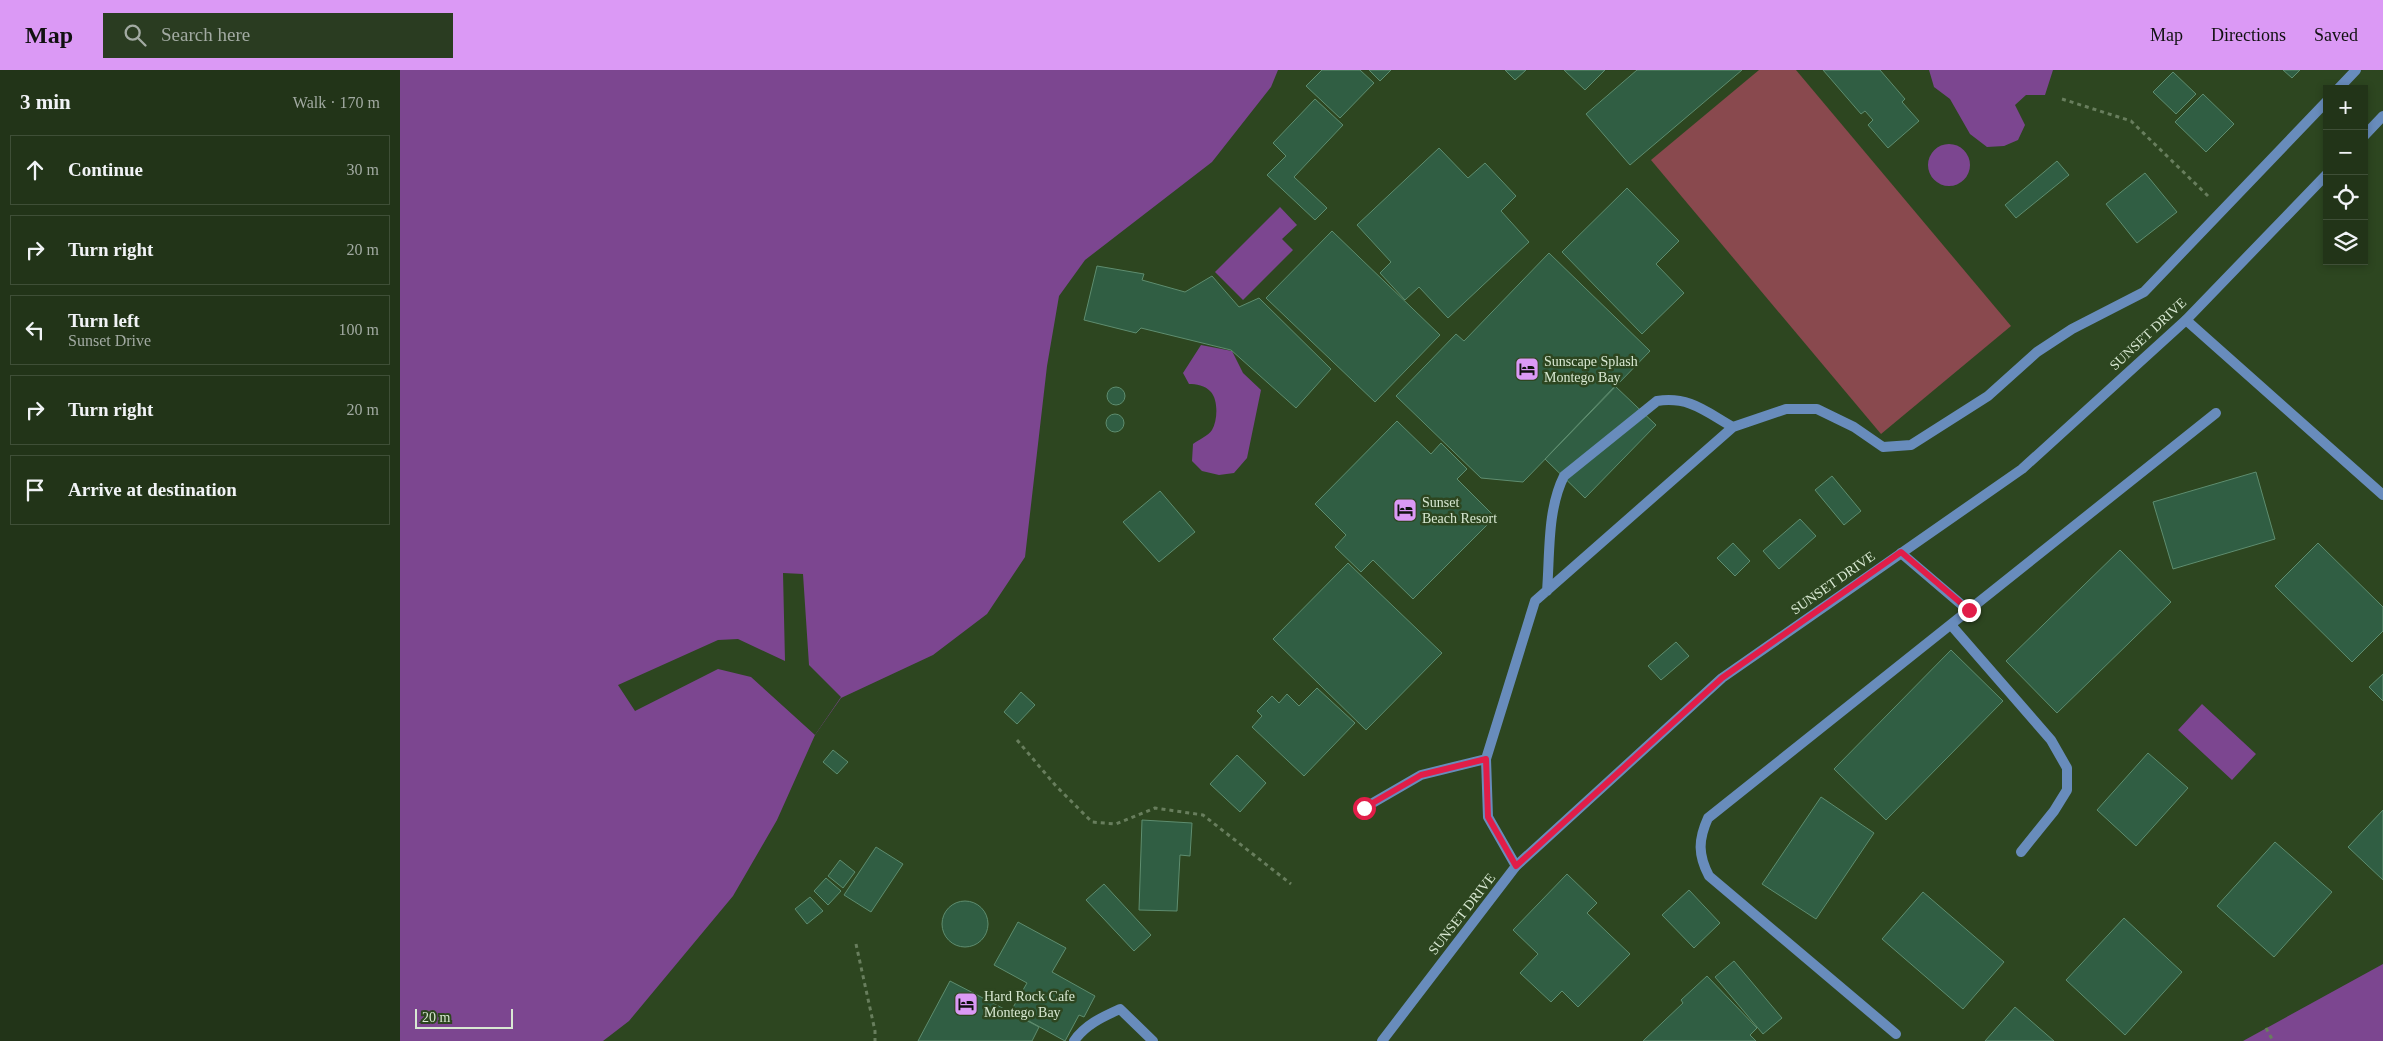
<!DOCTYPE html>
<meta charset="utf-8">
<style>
body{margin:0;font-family:Georgia,serif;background:#2a3c21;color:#f1f3f6}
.controls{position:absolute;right:15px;top:15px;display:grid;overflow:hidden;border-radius:0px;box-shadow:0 2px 8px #0003}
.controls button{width:45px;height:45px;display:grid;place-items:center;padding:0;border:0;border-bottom:1px solid #3f4f37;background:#223418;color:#f1f3f6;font:25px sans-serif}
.scale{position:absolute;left:15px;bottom:12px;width:98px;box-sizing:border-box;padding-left:5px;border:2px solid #d8e8d2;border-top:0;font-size:14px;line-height:18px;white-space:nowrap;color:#d8e8d2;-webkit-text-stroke:4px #2d4620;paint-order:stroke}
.stop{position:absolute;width:15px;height:15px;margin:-11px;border:4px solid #e11d48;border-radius:50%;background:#fff}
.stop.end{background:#e11d48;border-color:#fff;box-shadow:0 1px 5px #0008}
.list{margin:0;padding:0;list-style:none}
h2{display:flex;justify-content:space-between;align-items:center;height:65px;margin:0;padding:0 20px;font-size:21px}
h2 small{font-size:16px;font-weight:400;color:#a2aaa2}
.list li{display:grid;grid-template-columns:32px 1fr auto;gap:15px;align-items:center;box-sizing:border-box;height:70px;margin:0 10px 10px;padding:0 10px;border:1px solid #3f4f37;border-radius:0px}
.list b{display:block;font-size:19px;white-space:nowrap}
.list p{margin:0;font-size:16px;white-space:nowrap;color:#a2aaa2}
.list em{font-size:16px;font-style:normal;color:#a2aaa2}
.icon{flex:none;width:28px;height:28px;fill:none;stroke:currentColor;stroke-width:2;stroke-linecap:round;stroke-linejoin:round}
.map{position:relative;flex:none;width:1983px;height:971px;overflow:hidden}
header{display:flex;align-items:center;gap:30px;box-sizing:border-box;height:70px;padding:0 25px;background:#db99f5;color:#111}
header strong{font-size:24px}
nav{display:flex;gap:28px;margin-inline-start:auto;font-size:18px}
.search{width:350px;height:45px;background:#2a3c21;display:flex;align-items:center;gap:12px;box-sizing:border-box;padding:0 18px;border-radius:0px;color:#a2aaa2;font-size:19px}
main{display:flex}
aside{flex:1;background:#223418}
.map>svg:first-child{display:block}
.green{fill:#89494e}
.water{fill:#7c4690}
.pier{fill:#2d4620}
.building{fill:#305e43;stroke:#5e8d6f}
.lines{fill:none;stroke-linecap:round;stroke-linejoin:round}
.path{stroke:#687e5d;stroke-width:3;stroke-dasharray:4 4;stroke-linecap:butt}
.service{stroke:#688cbc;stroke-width:10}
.minor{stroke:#688cbc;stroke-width:10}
.route{stroke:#e11d48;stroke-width:6}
.labels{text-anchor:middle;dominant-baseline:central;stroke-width:5;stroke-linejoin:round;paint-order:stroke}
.street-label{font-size:14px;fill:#d8e8d2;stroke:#2d4620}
.poi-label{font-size:14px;fill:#d8e8d2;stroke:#2d4620;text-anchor:start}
</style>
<header>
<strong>Map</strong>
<div class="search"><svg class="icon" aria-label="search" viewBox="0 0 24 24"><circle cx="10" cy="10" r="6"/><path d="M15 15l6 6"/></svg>Search here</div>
<nav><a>Map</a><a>Directions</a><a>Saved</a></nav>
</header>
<main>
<aside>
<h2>3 min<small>Walk · 170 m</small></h2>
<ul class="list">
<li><svg class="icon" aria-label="ahead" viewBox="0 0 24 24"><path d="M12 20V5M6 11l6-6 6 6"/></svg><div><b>Continue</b></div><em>30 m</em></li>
<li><svg class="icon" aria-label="right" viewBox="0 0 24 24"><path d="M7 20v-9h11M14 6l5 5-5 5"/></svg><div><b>Turn right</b></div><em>20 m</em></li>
<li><svg class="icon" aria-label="left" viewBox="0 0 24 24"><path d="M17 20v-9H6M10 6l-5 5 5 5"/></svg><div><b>Turn left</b><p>Sunset Drive</p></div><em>100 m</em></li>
<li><svg class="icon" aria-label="right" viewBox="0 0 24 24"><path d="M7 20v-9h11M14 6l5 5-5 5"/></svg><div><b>Turn right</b></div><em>20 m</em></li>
<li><svg class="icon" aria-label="arrive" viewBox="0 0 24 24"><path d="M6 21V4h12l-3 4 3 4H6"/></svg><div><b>Arrive at destination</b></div></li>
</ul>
</aside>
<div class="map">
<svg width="1983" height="971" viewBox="0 0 1983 971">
<rect width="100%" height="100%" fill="#2d4620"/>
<path class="green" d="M1359,0H1396L1611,256L1481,364L1251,90Z"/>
<path class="water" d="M0,0H878L871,17L812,92L685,190L659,226L647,296L625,487L587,544L533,585L441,628L415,665L377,750L333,826L229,951L203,971H0Z
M1529,0H1653L1645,25H1626L1615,35L1625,55L1618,70L1604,76L1587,77L1570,64L1550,29L1534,17Z
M1528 95a21 21 0 1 1 42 0a21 21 0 1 1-42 0Z
M880,137L897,155L882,169L893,180L843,230L815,202Z
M801,275L832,281L843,303L861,320L847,388L834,403L819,405L802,401L792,391L793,374C798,370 808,366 812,360C818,350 818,330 811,322C805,315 796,314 789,314L783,303Z
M1802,634L1856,684L1832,710L1778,660Z
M1983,894V971H1843Z"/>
<path class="pier" d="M383,503L403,504L409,595L441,627L415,665L351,607L318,599L235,641L218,615L318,570L338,569L385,591Z"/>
<path class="building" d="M922,0H960L974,13L940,48L906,16Z
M969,0H991L980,11Z
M1105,0H1126L1115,10Z
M1164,0H1205L1185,20Z
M1237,0H1342L1230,95L1186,44Z
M1423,0H1480L1505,29L1502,32L1519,51L1488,78L1468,55L1473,50L1465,41L1461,44Z
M1883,0H1900L1892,8Z
M1773,2L1796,24L1776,44L1753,22Z
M1803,24L1834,54L1806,82L1775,52Z
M915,29L943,55L894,107L927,138L915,150L867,105L886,86L873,73Z
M1039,78L1068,108L1085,93L1116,126L1101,141L1129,172L1048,248L1019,217L1005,230L980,203L991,192L957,155Z
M1657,91L1669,105L1616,148L1605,135Z
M1745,103L1777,142L1737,173L1706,134Z
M1227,118L1279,171L1256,194L1284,223L1242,264L1162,182Z
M932,161L1040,265L975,332L866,228Z
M1149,183L1250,281L1123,412L1081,408L996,326L1056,264L1064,271Z
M697,196L744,204L742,210L785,222L812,206L839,237L859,228L931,299L896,338L831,280L741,258L736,263L684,250Z
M1215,316L1256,355L1185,428L1145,389Z
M707 326a9 9 0 1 1 18 0a9 9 0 1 1-18 0Z
M706 353a9 9 0 1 1 18 0a9 9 0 1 1-18 0Z
M997,351L1031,384L1041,373L1067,399L1057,409L1095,447L1013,529L973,490L961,502L935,477L946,465L915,434Z
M1856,402L1875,469L1773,499L1753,432Z
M1432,406L1461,441L1444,455L1415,420Z
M760,421L795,462L759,492L723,452Z
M1400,449L1416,466L1379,499L1363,481Z
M1333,473L1350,491L1335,506L1317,488Z
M1918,473L1983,537V561L1952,592L1875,516Z
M1720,480L1771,532L1657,643L1606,591Z
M948,493L1042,583L966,660L873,569Z
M1276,572L1289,586L1261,610L1248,596Z
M1551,580L1603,631L1486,750L1434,699Z
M1983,604V631L1969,617Z
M917,618L955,653L904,706L852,657L862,646L857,641L872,626L879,633L887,624L899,636Z
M621,622L635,635L617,654L604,642Z
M433,680L448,692L437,704L423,692Z
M1748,683L1788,718L1736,776L1697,740Z
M837,685L866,713L840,742L810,714Z
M1421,727L1474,763L1416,849L1362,814Z
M1983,740V810L1948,777Z
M742,750L792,753L790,786L780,785L777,841L739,840Z
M1875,772L1932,822L1874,887L1817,836Z
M476,777L503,794L471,842L444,825Z
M440,790L455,802L443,818L428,806Z
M1167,804L1197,833L1187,843L1230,884L1178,937L1162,921L1151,932L1120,903L1138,884L1113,860Z
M426,808L441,821L428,835L414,821Z
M704,814L751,865L734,881L686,830Z
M1289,820L1320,853L1294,878L1262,845Z
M1523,822L1604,892L1563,939L1482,869Z
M410,827L423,841L407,854L395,839Z
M542 854a23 23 0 1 1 46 0a23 23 0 1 1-46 0Z
M1724,848L1782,902L1725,965L1666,910Z
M618,852L666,878L652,902L695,926L684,947L679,945L665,971L611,941L627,913L594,895Z
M1334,891L1382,948L1363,964L1315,907Z
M1307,906L1357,958L1350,965L1356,971H1243L1283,933L1281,930Z
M550,911L639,957L632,971H518Z
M1615,937L1654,971H1585Z"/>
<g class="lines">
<path class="path" d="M1662,29L1731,51L1808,126
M617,670L656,716L692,752L716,754L755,738L803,745L891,814
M456,874L475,961V971
M1866,958L1873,971"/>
<path class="service" d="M1938,19L1956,0
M1786,250L1983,425
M1501,483L1569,541
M1147,521C1150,484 1147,440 1164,406L1257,331C1290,326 1306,342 1333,357
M1551,555L1651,670L1667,698V720L1654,741L1621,782
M964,738L1021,705L1086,689
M1116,796L1088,747L1086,689L1135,531L1333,357L1386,339H1417L1454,357L1483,377L1511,375L1588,326L1637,282L1672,259L1744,222L1927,31
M1496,964L1309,806C1298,785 1298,770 1308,748L1816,343
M674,971C685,955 702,947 720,939L753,971"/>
<path class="minor" d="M1964,66L1983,46
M982,971L1116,796L1322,608L1622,399L1786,250L1927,104"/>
</g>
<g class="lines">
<path class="route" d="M964,738L1021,705L1086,689L1088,747L1116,796L1322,608L1501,482L1569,540"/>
</g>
<defs>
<g id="hotel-square" transform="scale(1.25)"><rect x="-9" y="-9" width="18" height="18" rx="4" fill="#db99f5" stroke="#2d4620"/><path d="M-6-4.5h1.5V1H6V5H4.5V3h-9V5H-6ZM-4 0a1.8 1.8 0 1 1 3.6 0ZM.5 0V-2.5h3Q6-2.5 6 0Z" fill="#111"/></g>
</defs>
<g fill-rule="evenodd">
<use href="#hotel-square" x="1127" y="299"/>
<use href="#hotel-square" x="1005" y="440"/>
<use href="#hotel-square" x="566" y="934"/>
</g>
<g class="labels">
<g class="street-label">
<text transform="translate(1748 264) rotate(-43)">SUNSET DRIVE</text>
<text transform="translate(1433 513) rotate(-35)">SUNSET DRIVE</text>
<text transform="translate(1062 844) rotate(-52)">SUNSET DRIVE</text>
</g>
<g class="poi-label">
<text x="1144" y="291">Sunscape Splash<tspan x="1144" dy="16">Montego Bay</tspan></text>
<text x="1022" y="432">Sunset<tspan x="1022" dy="16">Beach Resort</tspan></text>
<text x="584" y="926">Hard Rock Cafe<tspan x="584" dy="16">Montego Bay</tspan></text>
</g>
</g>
</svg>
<div class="controls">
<button>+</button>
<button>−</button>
<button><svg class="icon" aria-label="locate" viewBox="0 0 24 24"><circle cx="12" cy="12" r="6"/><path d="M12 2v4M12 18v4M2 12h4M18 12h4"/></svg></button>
<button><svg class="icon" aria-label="layers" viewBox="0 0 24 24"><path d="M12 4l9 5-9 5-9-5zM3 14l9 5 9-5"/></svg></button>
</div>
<div class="scale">20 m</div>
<div class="stop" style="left:964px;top:738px"></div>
<div class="stop end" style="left:1569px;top:540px"></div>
</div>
</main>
